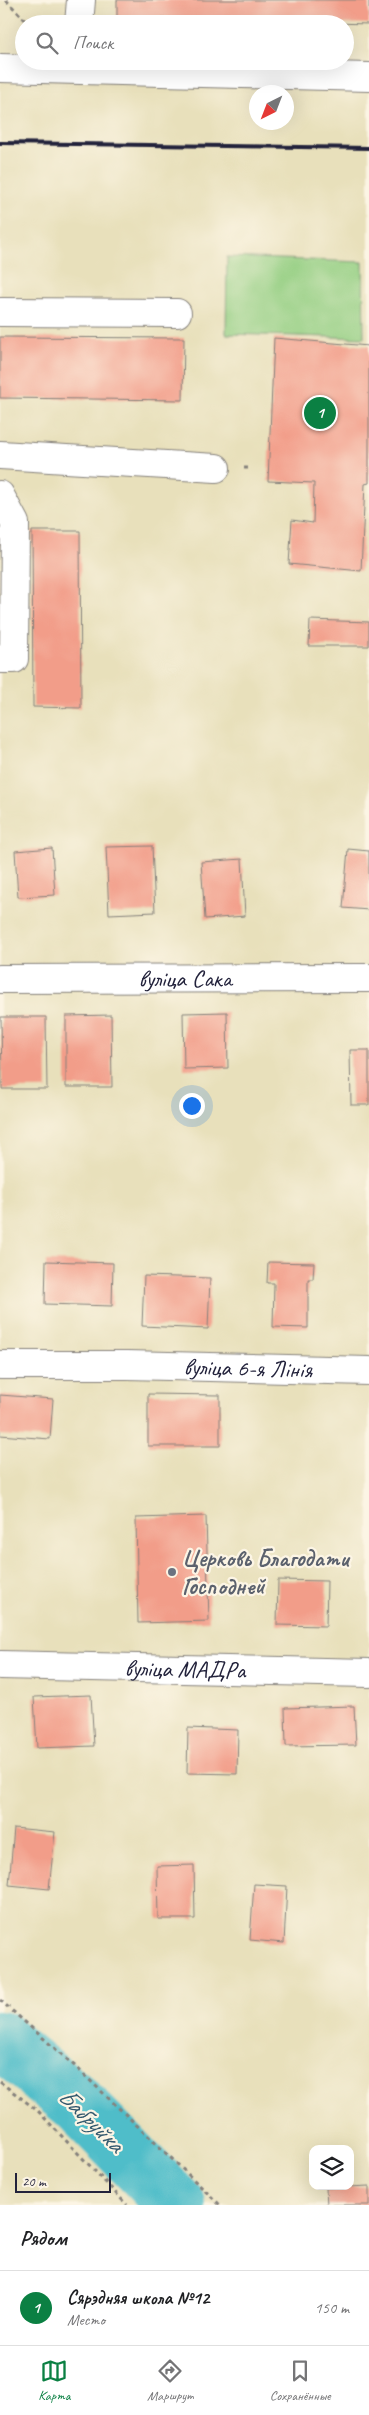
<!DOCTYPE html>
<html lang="ru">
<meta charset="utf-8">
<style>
body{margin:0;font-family:Caveat,sans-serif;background:#f6f6f6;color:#202124}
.controls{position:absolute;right:15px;bottom:15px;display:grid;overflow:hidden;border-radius:10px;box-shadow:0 5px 20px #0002}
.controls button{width:45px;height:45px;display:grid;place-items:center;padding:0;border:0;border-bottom:1px solid #e0e0e0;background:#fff;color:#202124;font:25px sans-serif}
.compass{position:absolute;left:249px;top:85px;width:45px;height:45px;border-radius:50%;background:#fff;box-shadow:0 5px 20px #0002;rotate:222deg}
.scale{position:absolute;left:15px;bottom:12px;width:96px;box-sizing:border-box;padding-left:5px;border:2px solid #22223b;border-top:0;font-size:14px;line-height:18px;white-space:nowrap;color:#22223b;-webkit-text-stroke:4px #fcf5e5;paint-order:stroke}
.you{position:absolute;left:191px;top:1105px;width:18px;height:18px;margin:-12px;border:4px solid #fff;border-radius:50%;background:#1a73e8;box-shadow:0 0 0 8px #1a73e833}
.badge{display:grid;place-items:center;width:32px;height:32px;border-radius:50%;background:#0b8043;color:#fff;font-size:16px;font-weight:700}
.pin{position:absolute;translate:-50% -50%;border:2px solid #fff;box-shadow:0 1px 5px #0006}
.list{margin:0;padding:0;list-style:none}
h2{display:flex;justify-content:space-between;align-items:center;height:65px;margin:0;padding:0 20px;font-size:21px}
h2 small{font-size:16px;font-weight:400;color:#757577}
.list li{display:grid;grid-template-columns:32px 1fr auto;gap:15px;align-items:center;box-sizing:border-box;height:75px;padding:0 20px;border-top:1px solid #e0e0e0}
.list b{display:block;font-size:19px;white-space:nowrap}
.list p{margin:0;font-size:16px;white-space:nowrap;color:#757577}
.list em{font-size:16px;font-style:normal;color:#757577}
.icon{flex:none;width:28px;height:28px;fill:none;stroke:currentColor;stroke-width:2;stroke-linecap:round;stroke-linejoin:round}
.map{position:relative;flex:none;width:369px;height:2205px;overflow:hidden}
.search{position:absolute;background:#fff;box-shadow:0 5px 20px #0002;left:15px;right:15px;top:15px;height:55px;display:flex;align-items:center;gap:12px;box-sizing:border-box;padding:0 18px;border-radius:28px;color:#757577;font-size:19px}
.sheet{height:140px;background:#fff}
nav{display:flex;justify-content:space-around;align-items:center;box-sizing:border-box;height:70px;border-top:1px solid #e0e0e0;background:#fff;font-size:14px;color:#757577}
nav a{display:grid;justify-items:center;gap:2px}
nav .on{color:#0b8043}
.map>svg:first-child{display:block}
.green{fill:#95cf83;stroke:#5c785f}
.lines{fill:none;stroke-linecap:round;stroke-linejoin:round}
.river{stroke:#4fbdc9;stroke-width:58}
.building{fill:#f29d89}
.minor-casing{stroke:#85817b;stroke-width:30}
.major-casing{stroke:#85817b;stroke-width:30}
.path{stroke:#85817b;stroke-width:3;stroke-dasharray:4 4;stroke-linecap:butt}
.minor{stroke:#fff;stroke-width:28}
.major{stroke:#fff;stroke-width:28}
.rail{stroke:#22223b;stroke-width:4}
.worship-dot{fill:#6b7280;stroke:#fcf5e5;stroke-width:2}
.labels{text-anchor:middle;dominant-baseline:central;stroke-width:4.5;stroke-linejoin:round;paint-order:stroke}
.street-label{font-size:24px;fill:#22223b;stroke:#fcf5e5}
.worship-label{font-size:24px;font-weight:bold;fill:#5b616d;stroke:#fcf5e5;text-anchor:start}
.water-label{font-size:25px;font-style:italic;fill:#32586d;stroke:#fcf5e5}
</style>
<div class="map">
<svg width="369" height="2205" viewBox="0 0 369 2205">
<rect width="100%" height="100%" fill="#fcf5e5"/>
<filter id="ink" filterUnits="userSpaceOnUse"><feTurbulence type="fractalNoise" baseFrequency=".02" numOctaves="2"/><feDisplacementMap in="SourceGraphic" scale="10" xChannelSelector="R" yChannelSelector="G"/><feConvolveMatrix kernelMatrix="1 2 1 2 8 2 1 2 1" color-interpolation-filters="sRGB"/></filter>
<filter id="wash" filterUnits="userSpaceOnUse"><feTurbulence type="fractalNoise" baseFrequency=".0096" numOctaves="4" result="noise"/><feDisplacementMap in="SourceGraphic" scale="20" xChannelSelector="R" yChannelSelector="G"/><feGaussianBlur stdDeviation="1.12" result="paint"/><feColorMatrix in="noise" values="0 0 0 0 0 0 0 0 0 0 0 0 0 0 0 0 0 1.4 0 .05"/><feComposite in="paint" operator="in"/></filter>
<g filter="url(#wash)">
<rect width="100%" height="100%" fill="#e8e0bb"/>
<path class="green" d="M227,257L363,262L364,338L226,334Z"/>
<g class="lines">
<path class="river" d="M0,2040L77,2103L177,2205"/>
</g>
<g id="blocks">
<path class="building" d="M117,0H369V24L117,17Z
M0,337L184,338L183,400L0,398Z
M274,338L369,346V483L365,484L361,571L289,564L292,520L313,523L314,483L268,481Z
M32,531H80L81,708L33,707Z
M310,620L369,622V646H309Z
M152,846L155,912L109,914L106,847Z
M52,848L55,895L18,897L15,851Z
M348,849L369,851V910L343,908Z
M242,859L245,916L205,919L201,862Z
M227,1012L228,1068L184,1069L183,1013Z
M111,1015L112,1087H66V1016Z
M1,1017H46L47,1089H2Z
M350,1050H369V1105H351Z
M46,1261L113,1263L112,1306L45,1304Z
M268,1262L314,1263L313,1279H308V1328L273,1327L274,1283H267Z
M144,1276L210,1278L208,1329L142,1326Z
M148,1394L220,1395V1446H148Z
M0,1395L53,1399L50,1439L0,1435Z
M206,1516L209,1621L138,1623L136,1518Z
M278,1580L327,1581L326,1626L277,1625Z
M91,1695L94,1746L37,1748L34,1697Z
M354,1706L356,1745L286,1746L285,1708Z
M188,1728L238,1730L237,1774L187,1773Z
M14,1828L55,1832L49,1889L9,1885Z
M194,1865L195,1919H158L157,1866Z
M254,1884L287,1886L284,1943L250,1940Z
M369,2186V2205H327L326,2188Z"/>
</g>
</g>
<g filter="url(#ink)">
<use href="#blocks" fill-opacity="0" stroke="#85817b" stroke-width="1"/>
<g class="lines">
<g class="minor-casing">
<g id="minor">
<path d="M79,24L81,0"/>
<path d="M0,312L177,313"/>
<path d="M0,455L216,468"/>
<path d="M0,495L15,523L14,659H0"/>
<path id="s1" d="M0,979L369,978"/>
<path id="s2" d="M0,1365H127L369,1371"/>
<path id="s3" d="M0,1665L369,1673"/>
</g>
</g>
<g class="major-casing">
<path id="major" d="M0,68L369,77"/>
</g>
<path class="path" d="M6,0L29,24
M244,468H252
M0,2000L77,2068L220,2205
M0,2082L38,2111L127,2205"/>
<use href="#minor" class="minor"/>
<use href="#major" class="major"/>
<path class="rail" d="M0,143L369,148"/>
</g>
</g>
<circle class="worship-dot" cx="172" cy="1572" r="5"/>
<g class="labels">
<g class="street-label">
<text stroke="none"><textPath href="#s1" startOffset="185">вуліца Сака</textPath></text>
<text stroke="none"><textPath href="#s2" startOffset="248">вуліца 6-я Лінія</textPath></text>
<text stroke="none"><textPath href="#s3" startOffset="185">вуліца МАДРа</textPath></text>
</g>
<g class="worship-label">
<text x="182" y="1558">Церковь Благодати<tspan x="182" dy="28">Господней</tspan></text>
</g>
<g class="water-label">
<text transform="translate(91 2120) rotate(44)">Бабруйка</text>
</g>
</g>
</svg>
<div class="controls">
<button><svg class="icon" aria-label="layers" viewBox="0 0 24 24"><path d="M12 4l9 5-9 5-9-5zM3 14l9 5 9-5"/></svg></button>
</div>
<svg class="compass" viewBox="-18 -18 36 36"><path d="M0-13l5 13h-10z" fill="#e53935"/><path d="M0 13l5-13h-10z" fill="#757577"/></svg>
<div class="scale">20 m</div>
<div class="you"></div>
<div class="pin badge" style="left:320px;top:413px">1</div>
<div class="search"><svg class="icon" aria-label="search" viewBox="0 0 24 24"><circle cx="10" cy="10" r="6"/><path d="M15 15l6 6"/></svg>Поиск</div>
</div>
<section class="sheet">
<h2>Рядом<small></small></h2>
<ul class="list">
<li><span class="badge">1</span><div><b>Сярэдняя школа №12</b><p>Место</p></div><em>150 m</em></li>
</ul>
</section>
<nav>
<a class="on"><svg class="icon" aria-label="map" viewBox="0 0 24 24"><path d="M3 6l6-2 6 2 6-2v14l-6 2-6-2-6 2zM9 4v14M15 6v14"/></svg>Карта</a>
<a><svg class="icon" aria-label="directions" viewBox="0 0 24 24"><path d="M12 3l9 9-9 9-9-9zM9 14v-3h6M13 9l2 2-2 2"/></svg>Маршрут</a>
<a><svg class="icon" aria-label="saved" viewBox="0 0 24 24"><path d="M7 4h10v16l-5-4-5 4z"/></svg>Сохранённые</a>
</nav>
